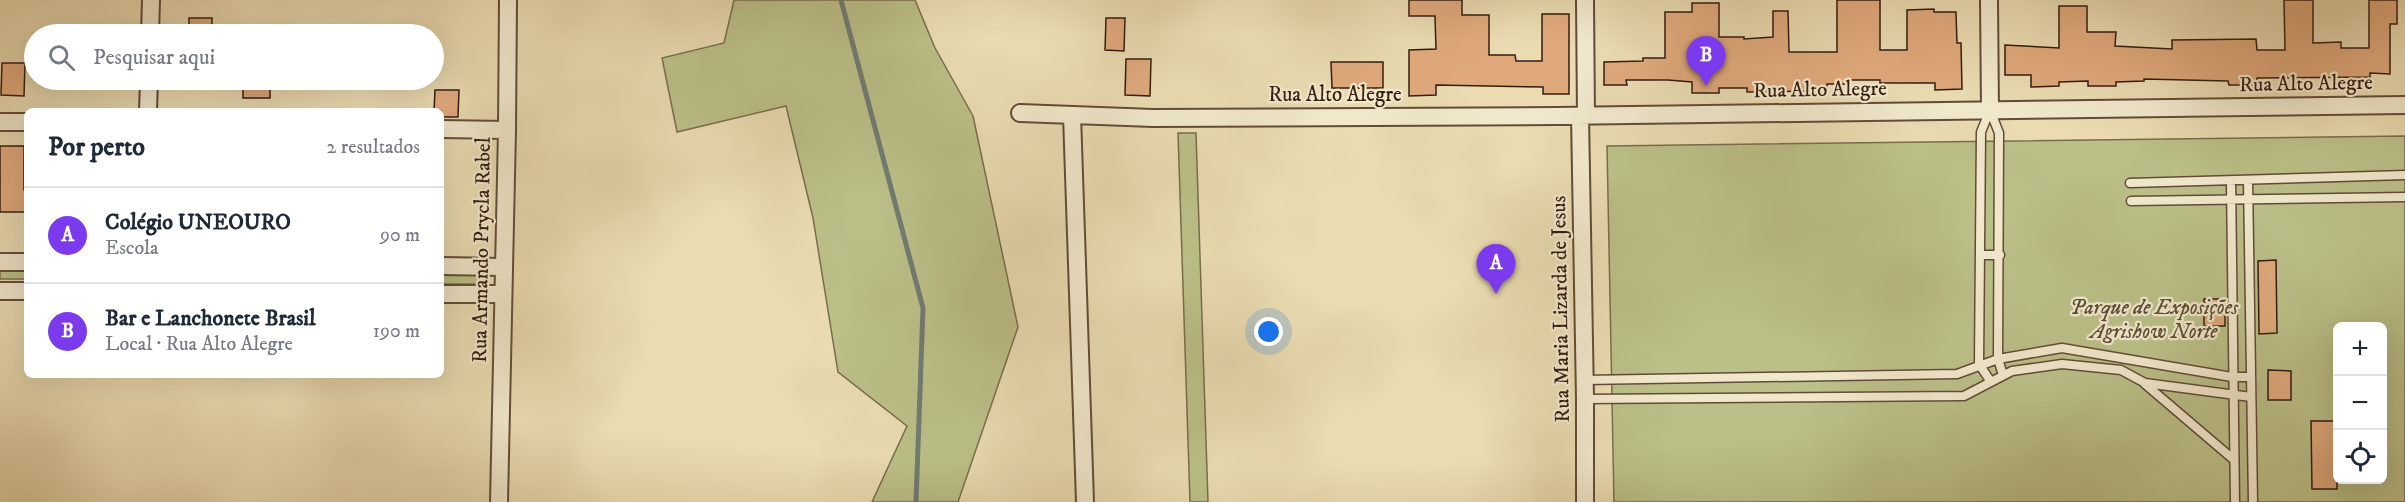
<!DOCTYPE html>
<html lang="pt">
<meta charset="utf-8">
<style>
body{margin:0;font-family:"IM FELL DW Pica",serif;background:#f6f6f7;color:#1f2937}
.controls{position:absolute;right:18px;bottom:18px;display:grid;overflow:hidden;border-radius:9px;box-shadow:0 6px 24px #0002}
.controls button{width:54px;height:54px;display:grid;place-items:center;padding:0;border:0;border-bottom:2px solid #e0e1e3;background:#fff;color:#1f2937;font:30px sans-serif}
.you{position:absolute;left:1269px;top:332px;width:21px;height:21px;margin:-15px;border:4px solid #fff;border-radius:50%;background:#1a73e8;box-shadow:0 0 0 9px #1a73e833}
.badge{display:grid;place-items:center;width:39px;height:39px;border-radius:50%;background:#7c3aed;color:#fff;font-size:20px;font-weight:700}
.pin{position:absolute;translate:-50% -50px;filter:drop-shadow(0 2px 3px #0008)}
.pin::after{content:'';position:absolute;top:32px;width:21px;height:18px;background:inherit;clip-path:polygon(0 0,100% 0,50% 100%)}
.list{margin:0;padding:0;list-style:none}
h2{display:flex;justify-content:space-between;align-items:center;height:78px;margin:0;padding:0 24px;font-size:26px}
h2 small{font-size:20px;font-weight:400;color:#747a83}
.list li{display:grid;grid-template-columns:39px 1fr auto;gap:18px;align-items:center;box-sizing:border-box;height:96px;padding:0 24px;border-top:2px solid #e0e1e3}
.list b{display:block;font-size:22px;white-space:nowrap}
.list p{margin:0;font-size:20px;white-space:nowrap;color:#747a83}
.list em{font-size:20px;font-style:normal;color:#747a83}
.icon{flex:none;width:33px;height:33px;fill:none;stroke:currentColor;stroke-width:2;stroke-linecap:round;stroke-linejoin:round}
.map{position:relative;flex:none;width:2405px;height:502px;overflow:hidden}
.search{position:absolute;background:#fff;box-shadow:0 6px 24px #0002;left:24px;top:24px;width:420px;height:66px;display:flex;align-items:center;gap:15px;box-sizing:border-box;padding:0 21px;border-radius:33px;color:#747a83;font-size:22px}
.panel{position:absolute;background:#fff;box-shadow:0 6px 24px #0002;left:24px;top:108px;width:420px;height:270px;border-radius:9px}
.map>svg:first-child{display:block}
.green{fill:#bbbf88;stroke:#786e4c;stroke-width:1.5;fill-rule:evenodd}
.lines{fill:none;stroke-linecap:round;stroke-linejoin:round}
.stream{stroke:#717b72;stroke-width:5}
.building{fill:#dfa97c;stroke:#341c10;stroke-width:1.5}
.service-casing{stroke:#624c38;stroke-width:11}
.minor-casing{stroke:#624c38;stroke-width:20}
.service{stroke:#f1e8cc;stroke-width:8}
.minor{stroke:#f1e8cc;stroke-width:16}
.labels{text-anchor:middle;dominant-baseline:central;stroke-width:4.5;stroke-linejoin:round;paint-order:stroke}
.street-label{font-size:21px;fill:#341c10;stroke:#f1e8cc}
.park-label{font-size:21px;font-style:italic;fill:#5c4d34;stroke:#f1e8cc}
</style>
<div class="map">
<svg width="2405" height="502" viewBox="0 0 2405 502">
<rect width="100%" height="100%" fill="#eadbb1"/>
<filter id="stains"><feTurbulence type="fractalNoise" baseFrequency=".00333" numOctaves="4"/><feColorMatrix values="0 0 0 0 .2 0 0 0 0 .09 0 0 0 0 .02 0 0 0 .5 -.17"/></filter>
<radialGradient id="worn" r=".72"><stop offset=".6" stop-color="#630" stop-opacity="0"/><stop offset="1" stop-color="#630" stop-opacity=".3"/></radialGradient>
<path class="green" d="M734,0H915L935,48L973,116L1018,327L958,502H872L907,426L838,372L813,218L786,106L677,132L662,58L724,43Z
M1178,133H1196L1208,502H1190Z
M2405,136V502H1614L1607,146ZM2338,326H2382V480H2338Z
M0,269L27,270V279H0Z
M441,275H484L488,281L483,284H441Z"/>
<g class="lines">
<path class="stream" d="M841,0L923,308L916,502"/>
</g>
<path class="building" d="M1409,0H1462V15H1489V55H1515L1516,61H1542V14H1569V94H1543V87L1436,85V95L1409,96V50L1436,49L1435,16H1409Z
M1837,0H1880V50H1907V10L1934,9V12H1956L1957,43H1961L1962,89L1935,90V83H1880V80H1846V84H1827V91L1747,92V88H1719V93H1692V82L1668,80H1626L1627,85H1604V62L1643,61V58H1665V12H1692V3H1719V37H1744V39L1773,37V11H1788L1789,52H1837Z
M2284,0H2313V43L2341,42V48H2369V0H2397V24H2390V74L2370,73V77L2257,78V85H2229L2228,81L2144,79V81L2116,82V86H2088V81L2059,82V86L2031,87V75H2005V45L2059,48V6H2087V32H2116L2115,46L2172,49V40L2256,39L2257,50H2285Z
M189,18H212V34H189Z
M1106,18H1125L1124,51L1105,50Z
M1126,59H1151L1150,96L1125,95Z
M1331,62H1383V88H1332Z
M2,63H25L24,96L1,95Z
M243,80H270V98H243Z
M435,90H459L458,117H441V111H434Z
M0,146H24V190H27V212H0Z
M2276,260L2277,333L2259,334L2258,261Z
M2204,299H2225V326H2204Z
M2268,370L2291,371V400H2268Z
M2311,421H2337V489H2312Z"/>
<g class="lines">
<g class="service-casing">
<path id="service" d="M1990,110L1981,132L1979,364L1991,382
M1990,110L1999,133L1998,359L2003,375
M2248,180L2253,502
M2231,181L2235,502
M2130,183L2405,175
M2131,201L2405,197
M1982,255H2000
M1584,380L1957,374L1998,359L2062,348L2232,377H2251
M2145,384L2233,459
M1585,399L1964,396L2012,371L2062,364L2121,370L2145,383L2251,397"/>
</g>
<g class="minor-casing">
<path id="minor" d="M1585,0L1586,116
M1989,0L1990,110
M150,34L151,0
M148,111L149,80
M1020,113L1153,118L1557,116L2405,105
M1072,115L1085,502
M1580,116L1585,399V502
M0,122H27
M441,129L507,130
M0,262H27
M441,266L503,267
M0,291H27
M441,294H503
M499,502L507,130L508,0"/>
</g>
<use href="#service" class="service"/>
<use href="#minor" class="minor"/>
</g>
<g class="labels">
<g class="street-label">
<text transform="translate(2306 84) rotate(-1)">Rua Alto Alegre</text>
<text transform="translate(1820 90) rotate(-1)">Rua Alto Alegre</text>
<text x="1335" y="95">Rua Alto Alegre</text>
<text transform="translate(482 250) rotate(-89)">Rua Armando Prycla Rabel</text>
<text transform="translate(1561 309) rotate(-91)">Rua Maria Lizarda de Jesus</text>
</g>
<g class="park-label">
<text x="2154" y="308">Parque de Exposições<tspan x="2154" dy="24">Agrishow Norte</tspan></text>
</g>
</g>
<rect width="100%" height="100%" filter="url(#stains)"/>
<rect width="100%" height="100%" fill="url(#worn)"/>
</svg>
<div class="controls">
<button>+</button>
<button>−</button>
<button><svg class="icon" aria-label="locate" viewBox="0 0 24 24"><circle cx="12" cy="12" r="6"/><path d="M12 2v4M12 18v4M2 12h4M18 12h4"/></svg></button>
</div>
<div class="you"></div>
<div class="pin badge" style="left:1496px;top:294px">A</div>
<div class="pin badge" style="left:1706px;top:86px">B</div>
<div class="search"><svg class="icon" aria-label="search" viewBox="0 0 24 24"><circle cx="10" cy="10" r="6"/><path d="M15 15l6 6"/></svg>Pesquisar aqui</div>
<section class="panel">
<h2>Por perto<small>2 resultados</small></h2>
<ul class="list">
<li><span class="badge">A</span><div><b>Colégio UNEOURO</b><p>Escola</p></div><em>90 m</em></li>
<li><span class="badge">B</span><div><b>Bar e Lanchonete Brasil</b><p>Local · Rua Alto Alegre</p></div><em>190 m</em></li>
</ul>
</section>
</div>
